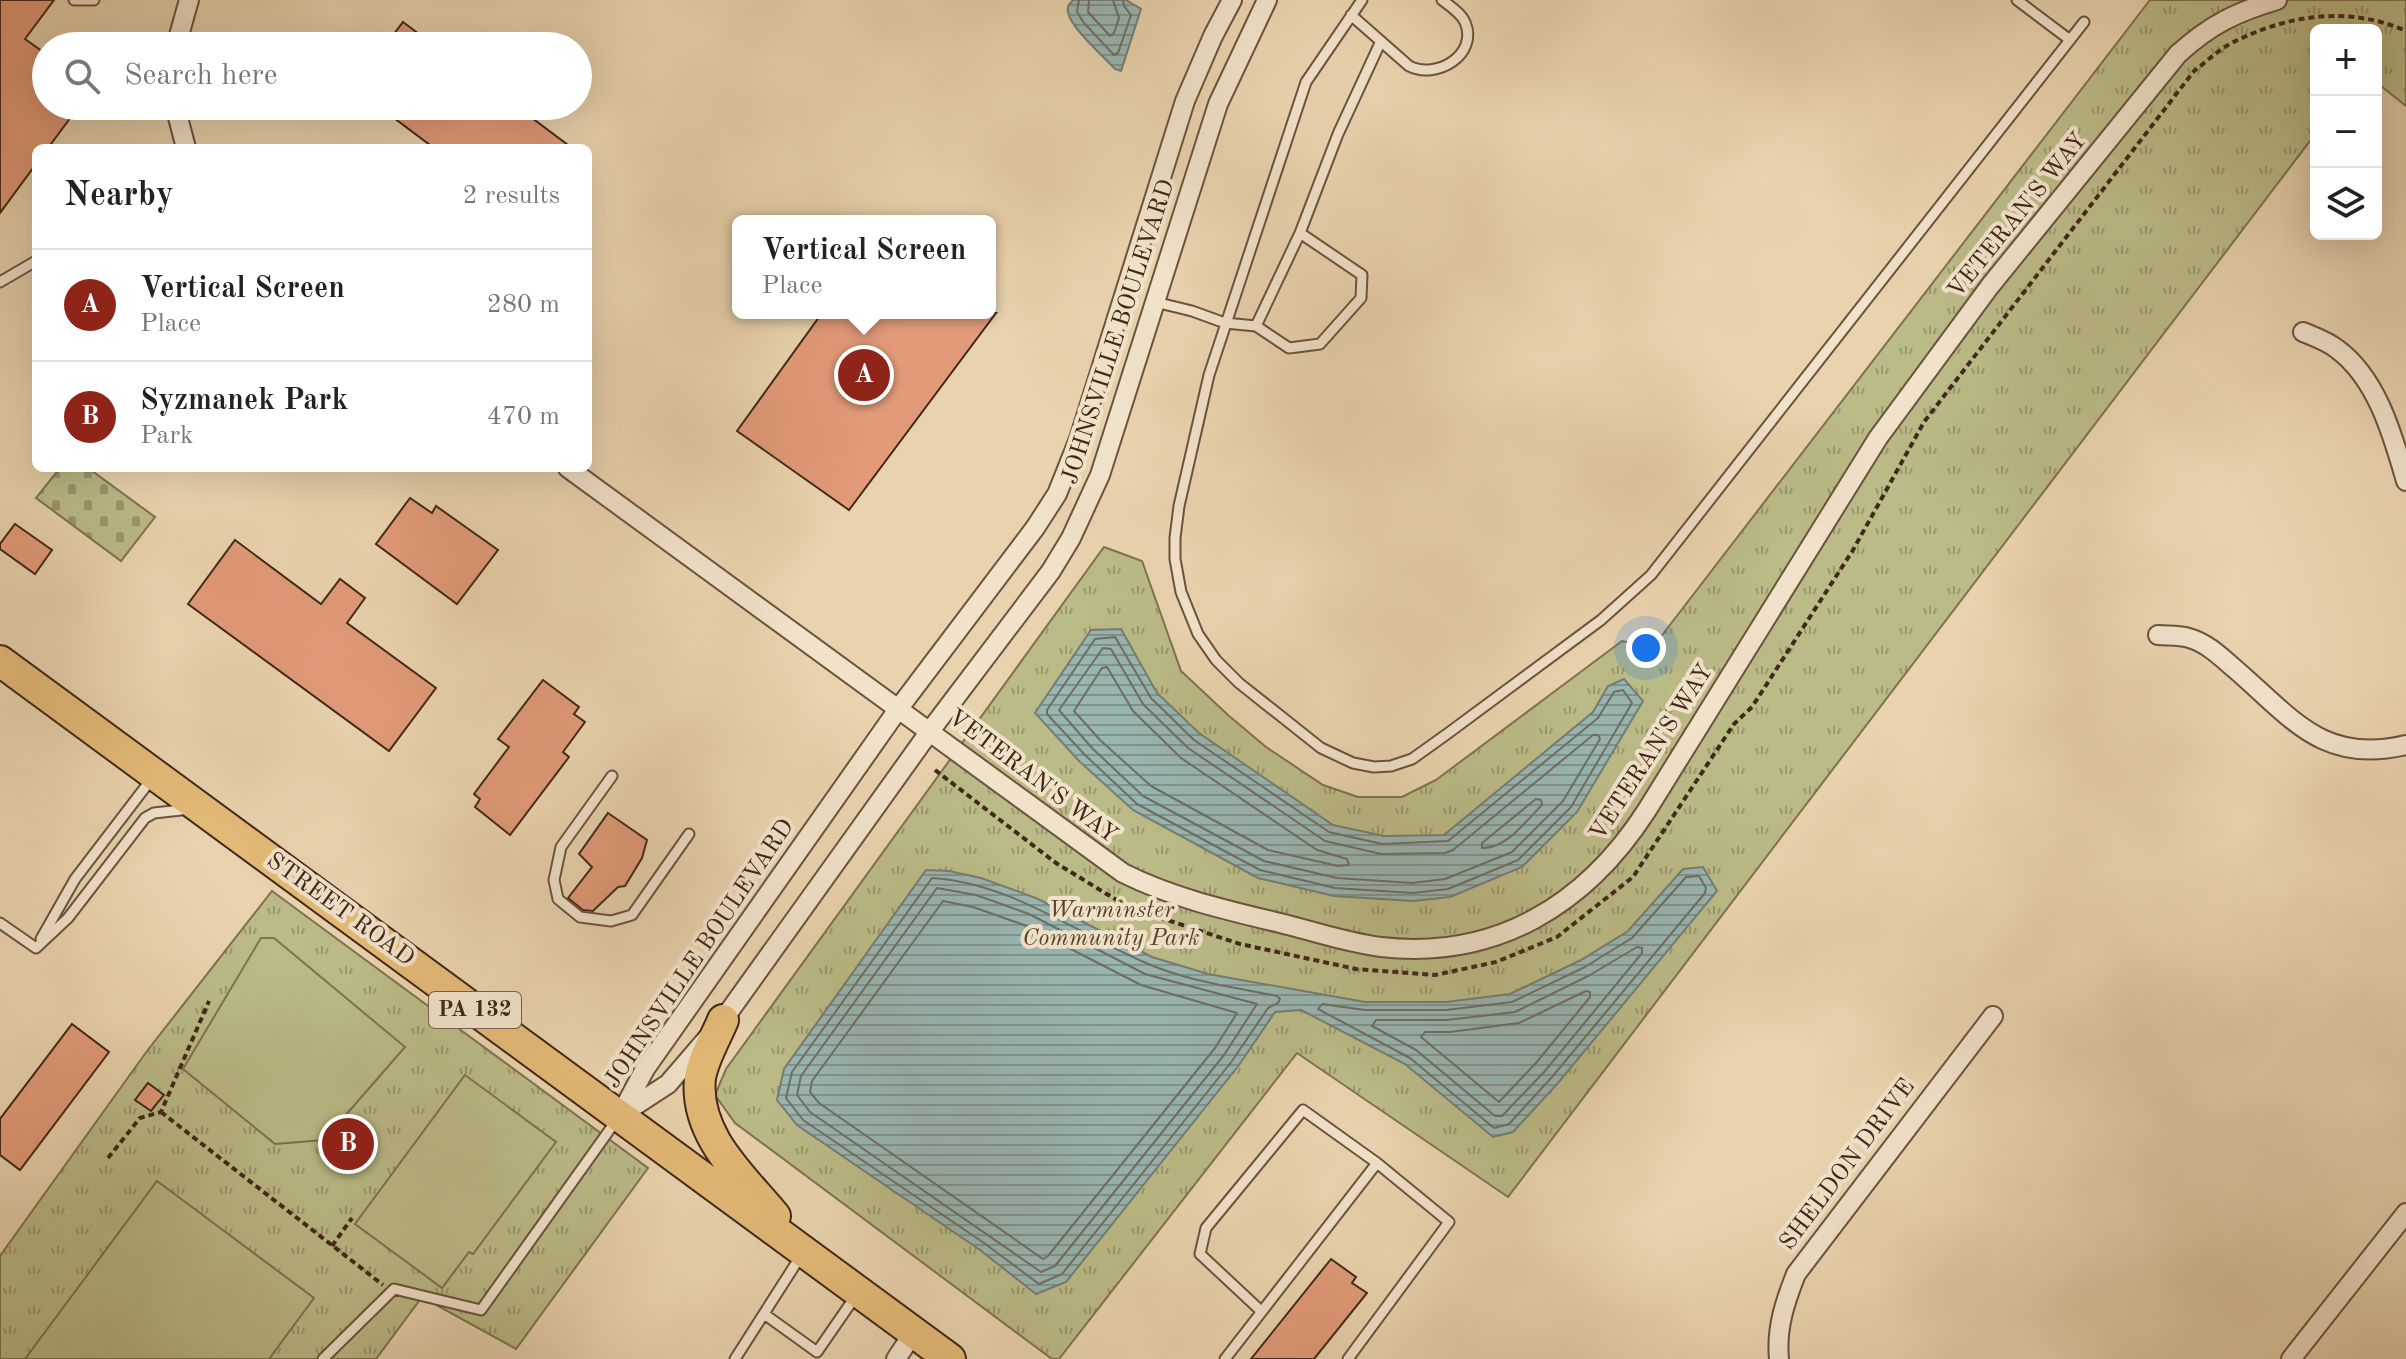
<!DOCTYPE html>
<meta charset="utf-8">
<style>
body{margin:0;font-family:"Old Standard TT",serif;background:#f2f2f2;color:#222}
.controls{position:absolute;right:24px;top:24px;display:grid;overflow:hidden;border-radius:12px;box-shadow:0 8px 32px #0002}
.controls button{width:72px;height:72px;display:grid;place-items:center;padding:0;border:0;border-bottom:2px solid #e0e0e0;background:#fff;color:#222;font:40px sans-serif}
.you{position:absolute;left:1646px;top:648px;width:28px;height:28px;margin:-20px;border:6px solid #fff;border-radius:50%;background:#1a73e8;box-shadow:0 0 0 12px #1a73e833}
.badge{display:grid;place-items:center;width:52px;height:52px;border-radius:50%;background:#8f2418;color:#fff;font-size:26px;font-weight:700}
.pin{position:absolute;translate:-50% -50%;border:4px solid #fff;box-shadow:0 2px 8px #0006}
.popup{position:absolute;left:732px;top:215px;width:264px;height:104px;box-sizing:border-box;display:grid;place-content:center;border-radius:12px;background:#fff;filter:drop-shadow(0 2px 6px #0005);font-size:26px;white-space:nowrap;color:#767676}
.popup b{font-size:30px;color:#222}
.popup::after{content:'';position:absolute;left:50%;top:100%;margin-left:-16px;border:16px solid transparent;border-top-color:#fff}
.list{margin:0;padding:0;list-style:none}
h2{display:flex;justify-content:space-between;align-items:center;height:104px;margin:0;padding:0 32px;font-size:34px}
h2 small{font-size:26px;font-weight:400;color:#767676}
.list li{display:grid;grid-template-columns:52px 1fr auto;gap:24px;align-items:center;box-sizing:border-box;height:112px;padding:0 32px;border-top:2px solid #e0e0e0}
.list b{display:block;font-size:30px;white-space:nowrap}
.list p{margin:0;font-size:26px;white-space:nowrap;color:#767676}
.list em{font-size:26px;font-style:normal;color:#767676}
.icon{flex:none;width:44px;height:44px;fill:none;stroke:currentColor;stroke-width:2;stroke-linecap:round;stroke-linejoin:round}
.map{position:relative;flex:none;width:2406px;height:1359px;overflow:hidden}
.search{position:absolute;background:#fff;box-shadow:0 8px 32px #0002;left:32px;top:32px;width:560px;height:88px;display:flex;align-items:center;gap:20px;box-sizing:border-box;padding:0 28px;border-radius:44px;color:#767676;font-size:30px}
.panel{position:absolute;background:#fff;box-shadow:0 8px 32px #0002;left:32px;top:144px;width:560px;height:328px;border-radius:12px}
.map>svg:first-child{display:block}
.cemetery{fill:url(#cemetery-stones);stroke:#7e724f;stroke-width:2}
.park{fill:url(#park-tufts);stroke:#7e724f;stroke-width:2}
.pitch{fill:#bbbb87;stroke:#7e724f;stroke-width:2}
.water{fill:url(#water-rules);stroke:#767d74;stroke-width:2}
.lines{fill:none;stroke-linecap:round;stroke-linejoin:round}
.shore{stroke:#6d6f64;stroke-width:2}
.building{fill:#e29a79;stroke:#412817;stroke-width:2}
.lane-casing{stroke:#6b533d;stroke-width:13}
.street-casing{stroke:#6b533d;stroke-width:22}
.primary-casing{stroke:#412817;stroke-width:34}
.path{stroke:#412817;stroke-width:4;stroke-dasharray:6 4;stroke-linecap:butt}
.lane{stroke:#f1e2ca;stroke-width:9}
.street{stroke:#f1e2ca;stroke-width:18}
.primary{stroke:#e4ba77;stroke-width:30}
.labels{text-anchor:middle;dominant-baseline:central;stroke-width:8;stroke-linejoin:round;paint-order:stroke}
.shield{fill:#f1e2ca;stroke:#76604d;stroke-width:2}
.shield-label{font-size:22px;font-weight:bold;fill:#412817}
.street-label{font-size:24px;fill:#412817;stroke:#f1e2ca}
.park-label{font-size:24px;font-style:italic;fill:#59452d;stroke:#f1e2ca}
</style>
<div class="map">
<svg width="2406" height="1359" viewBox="0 0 2406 1359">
<defs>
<pattern id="cemetery-stones" width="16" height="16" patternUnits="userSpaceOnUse" patternTransform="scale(2)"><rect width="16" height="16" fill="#bbbb87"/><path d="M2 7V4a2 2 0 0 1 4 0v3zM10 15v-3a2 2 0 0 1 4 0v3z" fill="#9a986d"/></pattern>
<pattern id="park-tufts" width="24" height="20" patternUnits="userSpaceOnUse" patternTransform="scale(2)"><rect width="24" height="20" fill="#bbbb87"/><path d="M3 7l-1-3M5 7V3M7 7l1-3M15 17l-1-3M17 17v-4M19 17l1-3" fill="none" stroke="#9a986d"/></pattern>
<pattern id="water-rules" width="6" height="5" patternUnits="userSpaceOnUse" patternTransform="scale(2)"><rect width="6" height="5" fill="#99b6b2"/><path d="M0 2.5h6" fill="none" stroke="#7e9490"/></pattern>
</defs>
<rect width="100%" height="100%" fill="#e9d3ae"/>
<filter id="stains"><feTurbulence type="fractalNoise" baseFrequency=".0025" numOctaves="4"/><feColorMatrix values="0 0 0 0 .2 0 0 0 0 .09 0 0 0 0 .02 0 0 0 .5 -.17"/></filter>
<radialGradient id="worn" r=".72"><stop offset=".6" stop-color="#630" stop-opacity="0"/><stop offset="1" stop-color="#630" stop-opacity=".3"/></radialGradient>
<path class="cemetery" d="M60,468H88L155,517L121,561L36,498Z"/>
<path class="park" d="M2150,0H2406V106L2376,82V30H2316V133L1508,1197L1297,1053L1059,1359H1052L735,1123L715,1095L726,1069L1104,547L1142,561L1181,671L1228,715L1266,747L1323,785L1358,797H1402L1436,780L1622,641L1653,647Z
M272,891L648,1168L516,1349L422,1297L376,1359H0V1256L147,1051Z"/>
<path class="pitch" d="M261,938H274L405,1047L324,1140L275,1144L183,1069Z
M465,1075L556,1142L473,1254L469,1252L442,1288L355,1224Z
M157,1181L314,1298L269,1359H25Z"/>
<path class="water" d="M1073,0H1126L1141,9L1121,71L1115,69C1103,56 1070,27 1068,12C1067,5 1069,5 1073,0Z
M1121,629L1157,693L1199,733L1333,825L1384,836L1444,835L1593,712L1608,686L1624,679L1643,701L1577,812L1522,867L1450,897L1413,901L1334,896L1258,878L1133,810L1079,761L1035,713L1091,630Z
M1703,867L1717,891L1558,1083L1513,1132L1493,1137L1405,1064L1301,1010L1275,1012L1239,1065L1066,1282L1036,1294L980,1250L797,1125L777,1100L784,1069L926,870L949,871L981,878L1036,898L1152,957L1208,974L1365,1002H1446L1510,994L1581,960L1628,931L1683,869Z"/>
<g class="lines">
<path class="shore" d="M1079,0L1077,12L1084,23L1114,55L1118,53L1131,15L1124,6L1123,0
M1089,0L1088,12L1110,36L1114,33L1119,18L1113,0
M1115,637L1151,698L1194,740L1329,832L1382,844L1448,841L1598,718L1614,692L1623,690L1632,703L1571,807L1518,860L1448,889L1413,893L1335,888L1260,870L1137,804L1085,755L1047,714V710L1095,639Z
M1103,648L1111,649L1143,704L1188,748L1325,841L1381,854L1445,853L1453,850L1593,735H1598L1600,739L1563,801L1512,852L1445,879L1412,883L1337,878L1264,861L1143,796L1092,748L1059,710Z
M1107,667L1133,711L1181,758L1317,850L1347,859L1349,865L1338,866L1268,850L1151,786L1100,740L1074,711L1102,668Z
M1536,799L1541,800L1542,805C1526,821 1506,849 1482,848V843Z
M1699,876L1706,888L1705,893L1552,1077L1509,1124L1494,1128L1410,1058L1318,1009L1322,1004L1365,1010H1446L1512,1002L1585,967L1632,938L1686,877Z
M932,878C1011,883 1076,933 1146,963C1187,981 1233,987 1277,996L1280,999L1278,1003L1268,1008L1232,1061L1062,1274L1039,1284L984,1243L803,1120L786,1098L792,1072Z
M937,888L976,895L1029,914L1145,974L1257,1004L1224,1055L1055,1266L1041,1272L810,1112L797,1095L801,1076Z
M943,901L973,907L1024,925L1141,985L1237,1013L1215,1048L1048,1256L1043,1259L819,1103L810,1092L812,1081Z
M1637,947L1642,948V953L1545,1071L1502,1116H1495L1416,1050L1372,1026L1376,1020H1447L1515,1012L1590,975Z
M1586,991L1590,992V997L1536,1063L1499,1102L1421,1037L1425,1032H1450L1519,1023Z"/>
</g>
<path class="building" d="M0,0H54L25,39L46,54V106H79L48,148H36V164L0,213Z
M403,22L435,46H385Z
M378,106H516L572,148H434Z
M822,313H996L849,510L737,431Z
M410,498L432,513L436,506L498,550L457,604L376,544Z
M15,524L52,550L35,574L0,549V544Z
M235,540L321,604L340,579L365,598L347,623L436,688L389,751L188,604Z
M543,680L579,707L574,714L585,722L563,752L569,757L510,835L475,807L480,799L474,794L509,747L498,739Z
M608,813L647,840L642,858L625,886L618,887L593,911L583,910L568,898L592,867L579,854Z
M72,1024L109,1052L20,1170L0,1155V1119Z
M148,1083L164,1095L151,1111L135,1100Z
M1331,1259L1356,1277L1352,1283L1367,1293L1314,1359H1251Z"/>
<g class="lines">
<g class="lane-casing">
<path id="lane" d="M74,0H94
M1362,0L1306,82L1209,375L1179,506L1175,538V559L1181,592L1198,634L1216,660L1239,683L1321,748L1353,763L1374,767L1391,766L1412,759L1447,734L1601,620L1651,575L2084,22
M2017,0L2070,40
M1351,15L1409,66C1436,80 1479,55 1465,22C1461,13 1450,6 1442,0
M1300,233L1338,134L1381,41
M0,282L36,261
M1155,302L1192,311L1225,323L1256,326L1289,348L1320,344L1361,298L1362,275L1300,233L1256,326
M612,776L561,847L554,880L558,899L580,917L611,921L632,915L689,834
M0,923L36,948
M41,939L75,879L153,777
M36,948L68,918L145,818L154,813L190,809
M1261,1311L1200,1254L1206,1228L1303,1110L1377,1163
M764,1314L817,1352L857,1294
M323,1359L394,1289L481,1310L618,1118
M735,1359L802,1254
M1225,1359L1377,1163L1449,1222L1348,1359"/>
</g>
<g class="street-casing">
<path id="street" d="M176,46L189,0
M175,106L186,148
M2303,332C2315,337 2327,341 2337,349C2377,378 2393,436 2406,481
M568,468L1123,873C1173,898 1226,910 1280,923C1313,931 1347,943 1381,947C1496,960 1586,905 1647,810L1878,438L1990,286L2178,54C2210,25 2236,12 2277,0
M2158,635C2168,636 2179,635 2189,638C2207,643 2221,657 2235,669C2292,718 2323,765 2406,745
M622,1112L645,1069L899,708L1035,528L1057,494L1079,439L1185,101L1213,36L1232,0
M619,1116L668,1084L723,1020L930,731L1051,571L1071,538L1100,475L1218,104L1267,0
M896,1359L914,1332
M1779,1359C1776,1328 1785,1302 1796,1274L1993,1016
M2291,1359L2406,1213"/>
</g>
<g class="primary-casing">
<path id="primary" d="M0,661L950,1359
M723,1020C716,1037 703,1059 700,1078C694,1135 742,1176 775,1216"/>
</g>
<path class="path" d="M935,770L1056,863L1128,907L1240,944L1356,969L1435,975L1496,962L1557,937L1633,877L1734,724L1752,707L1853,550L1924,422L2194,71C2205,63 2216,52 2228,45C2284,15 2348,5 2406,31
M161,1112L383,1285
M108,1158L140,1118L161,1112L209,1001
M332,1246L352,1218"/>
<use href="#lane" class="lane"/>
<use href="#street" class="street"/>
<use href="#primary" class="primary"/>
</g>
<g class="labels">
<rect class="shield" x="429" y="992" width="92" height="36" rx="6"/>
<g class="shield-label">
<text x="475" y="1010">PA 132</text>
</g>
<g class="street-label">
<text transform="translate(2018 216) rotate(-51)">VETERAN'S WAY</text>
<text transform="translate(1119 332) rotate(-72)">JOHNSVILLE BOULEVARD</text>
<text transform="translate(1652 753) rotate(-57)">VETERAN'S WAY</text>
<text transform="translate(1032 777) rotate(37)">VETERAN'S WAY</text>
<text transform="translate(340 910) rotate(36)">STREET ROAD</text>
<text transform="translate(700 954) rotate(-56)">JOHNSVILLE BOULEVARD</text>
<text transform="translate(1848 1165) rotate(-53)">SHELDON DRIVE</text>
</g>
<g class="park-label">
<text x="1111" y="911">Warminster<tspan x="1111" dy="28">Community Park</tspan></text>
</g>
</g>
<rect width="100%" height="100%" filter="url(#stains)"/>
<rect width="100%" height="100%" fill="url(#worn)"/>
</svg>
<div class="controls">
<button>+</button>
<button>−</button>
<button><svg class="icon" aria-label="layers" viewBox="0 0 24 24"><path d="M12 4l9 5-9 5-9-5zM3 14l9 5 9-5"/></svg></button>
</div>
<div class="you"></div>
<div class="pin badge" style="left:864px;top:375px">A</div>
<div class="popup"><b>Vertical Screen</b>Place</div>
<div class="pin badge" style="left:348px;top:1144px">B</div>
<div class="search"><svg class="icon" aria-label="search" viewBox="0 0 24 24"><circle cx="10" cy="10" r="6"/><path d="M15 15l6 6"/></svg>Search here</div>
<section class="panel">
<h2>Nearby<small>2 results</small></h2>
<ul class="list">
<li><span class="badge">A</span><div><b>Vertical Screen</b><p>Place</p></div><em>280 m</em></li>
<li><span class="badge">B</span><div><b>Syzmanek Park</b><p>Park</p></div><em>470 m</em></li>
</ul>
</section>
</div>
